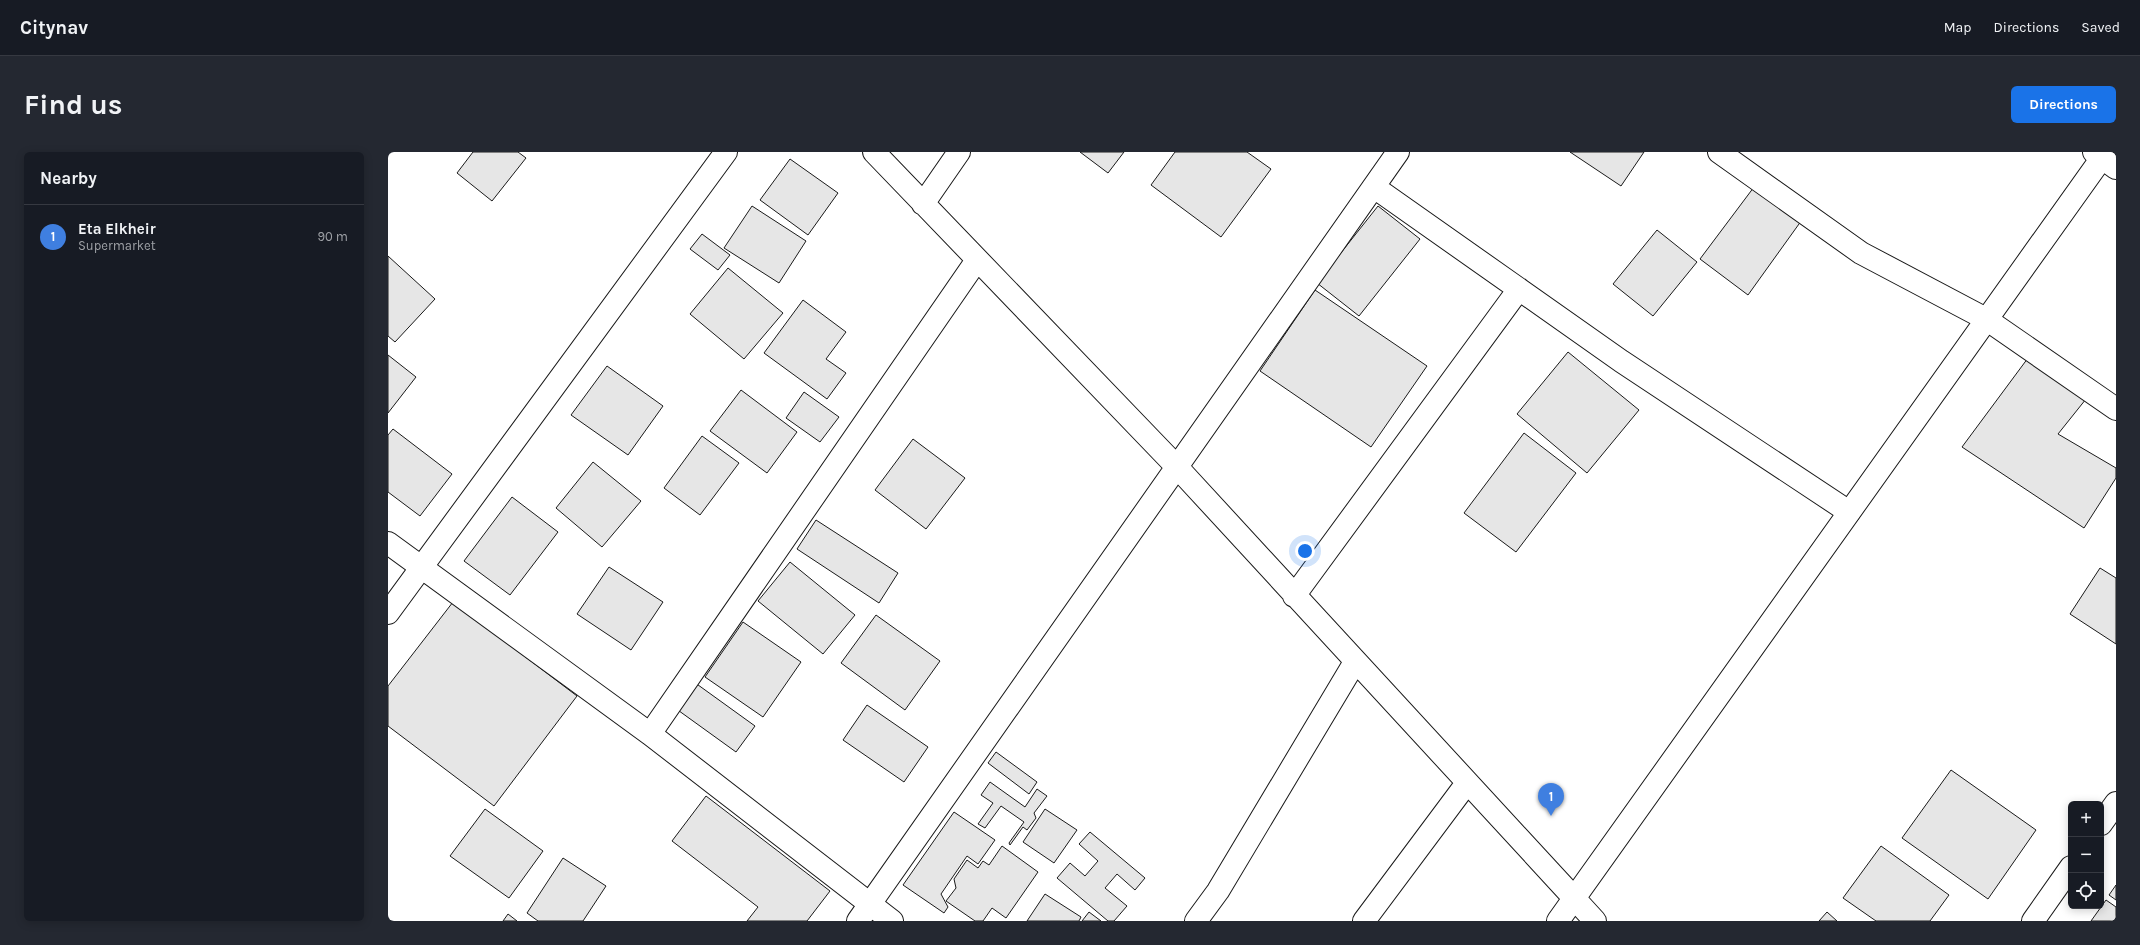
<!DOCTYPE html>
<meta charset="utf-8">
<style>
body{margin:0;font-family:Karla,sans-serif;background:#242831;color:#f1f3f6}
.controls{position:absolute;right:12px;bottom:12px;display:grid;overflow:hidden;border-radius:6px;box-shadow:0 2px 10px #0003}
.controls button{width:36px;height:36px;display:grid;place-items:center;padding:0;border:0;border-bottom:1px solid #363941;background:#171b24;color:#f1f3f6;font:20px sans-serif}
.you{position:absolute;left:917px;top:399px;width:14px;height:14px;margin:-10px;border:3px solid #fff;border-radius:50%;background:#1a73e8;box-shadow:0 0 0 6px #1a73e833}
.badge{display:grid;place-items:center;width:26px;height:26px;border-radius:50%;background:#1a73e8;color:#fff;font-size:13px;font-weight:700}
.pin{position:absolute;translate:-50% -33px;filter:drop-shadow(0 1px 2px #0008)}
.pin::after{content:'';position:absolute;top:21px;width:14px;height:12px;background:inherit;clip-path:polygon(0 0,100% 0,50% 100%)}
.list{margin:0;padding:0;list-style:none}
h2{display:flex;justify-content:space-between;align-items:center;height:52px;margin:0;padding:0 16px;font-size:17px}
h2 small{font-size:13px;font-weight:400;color:#9ea1a6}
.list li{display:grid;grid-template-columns:26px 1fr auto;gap:12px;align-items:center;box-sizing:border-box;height:64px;padding:0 16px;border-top:1px solid #363941}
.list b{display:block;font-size:15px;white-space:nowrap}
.list p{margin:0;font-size:13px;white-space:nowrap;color:#9ea1a6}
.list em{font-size:13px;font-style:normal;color:#9ea1a6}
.icon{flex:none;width:22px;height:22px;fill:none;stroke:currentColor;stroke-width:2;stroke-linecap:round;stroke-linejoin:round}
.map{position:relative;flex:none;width:1728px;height:769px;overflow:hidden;border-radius:6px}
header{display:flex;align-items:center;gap:24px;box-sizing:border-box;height:56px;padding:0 20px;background:#171b24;border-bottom:1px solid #363941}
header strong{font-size:19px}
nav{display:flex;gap:22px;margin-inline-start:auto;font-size:14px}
.intro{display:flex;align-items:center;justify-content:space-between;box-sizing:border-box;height:96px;padding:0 24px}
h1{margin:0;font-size:28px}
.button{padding:10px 18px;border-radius:6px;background:#1a73e8;color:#fff;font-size:14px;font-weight:700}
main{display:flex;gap:24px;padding:0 24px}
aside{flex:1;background:#171b24;border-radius:6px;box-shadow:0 2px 10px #0003}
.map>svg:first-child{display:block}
.building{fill:#e6e6e6;stroke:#1a1a1a}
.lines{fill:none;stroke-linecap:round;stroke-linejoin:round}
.minor-casing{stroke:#1a1a1a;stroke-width:24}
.tertiary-casing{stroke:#1a1a1a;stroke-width:24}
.minor{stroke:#fff;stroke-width:22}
.tertiary{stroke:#fff;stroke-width:22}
</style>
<header>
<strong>Citynav</strong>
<nav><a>Map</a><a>Directions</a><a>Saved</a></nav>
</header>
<div class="intro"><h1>Find us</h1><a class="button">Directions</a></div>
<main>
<aside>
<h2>Nearby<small></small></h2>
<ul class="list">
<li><span class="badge" style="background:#3f7fe0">1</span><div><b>Eta Elkheir</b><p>Supermarket</p></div><em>90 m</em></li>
</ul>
</aside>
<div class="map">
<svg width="1728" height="769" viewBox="0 0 1728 769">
<rect width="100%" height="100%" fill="#fff"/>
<path class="building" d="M85,0H130L138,6L104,49L69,21Z
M692,0H736L720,21Z
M787,0H859L883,17L833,85L763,33Z
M1182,0H1256L1233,34Z
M402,7L450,41L420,83L372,48Z
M1369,31L1416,65L1360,143L1312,107Z
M364,54L418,89L391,131L336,96Z
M990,54L1032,87L971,164L929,131Z
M1269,78L1309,110L1265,164L1225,132Z
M314,82L342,103L330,118L302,97Z
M0,104L47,147L7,190L0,184Z
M340,116L395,161L356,207L302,162Z
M927,138L1039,214L983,295L872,219Z
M415,148L458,180L438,207L458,221L439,247L376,201Z
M1180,200L1251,258L1199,321L1129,262Z
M0,203L28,225L0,261Z
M1640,206L1698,247L1670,282L1728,316V326L1696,376L1574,295Z
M219,214L275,254L240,303L183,263Z
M353,238L409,280L379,321L322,279Z
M416,240L451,265L432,290L398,266Z
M5,277L64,322L32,364L0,340V283Z
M1136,281L1188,321L1128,400L1076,361Z
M314,284L351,311L312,363L276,336Z
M525,287L577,326L538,377L487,338Z
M205,310L253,349L214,395L168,356Z
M124,345L170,380L122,443L76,409Z
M428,368L510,421L491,451L409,397Z
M402,410L467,463L435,502L370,449Z
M221,415L275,450L243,498L189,462Z
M1712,416L1728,426V492L1682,462Z
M65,450L189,544L106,654L0,574V534Z
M488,463L552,509L517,558L453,511Z
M355,470L413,510L375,565L317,525Z
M306,530L367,574L348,600L287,556Z
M479,553L540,595L516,630L455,588Z
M608,600L649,630L641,642L600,611Z
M1563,618L1648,678L1600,747L1514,686Z
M602,630L637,655L649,637L659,644L646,661L648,666L639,678L635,675L622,693L621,691L636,670L613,654L597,676L590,672L605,651L593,643Z
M318,644L442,739L419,769H359L370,755L284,689Z
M97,657L155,699L121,746L62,704Z
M657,657L689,678L666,711L635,690Z
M566,660L607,688L590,712L579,704L553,742L560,755L556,761L515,733Z
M702,680L757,726L747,738L729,722L717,736L739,754L726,769H720L669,726L682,711L697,724L710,709L691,692Z
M614,694L650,720L618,766L604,756L595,769H587L558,749L568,736L566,727L579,708L590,716L595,709L601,713Z
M1493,694L1561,743L1542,769H1488L1455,746Z
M175,706L218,734L195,769H150L139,761Z
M1728,733V748L1721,743Z
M657,742L693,765L691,769H639Z
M1718,748L1728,755V769H1703Z
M701,760L713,769H694Z
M1439,760L1449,769H1431Z
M120,762L129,769H115Z"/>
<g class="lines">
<g class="minor-casing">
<path id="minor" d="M486,0L789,315L1186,746
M1331,0L1473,101L1598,167L1728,257
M1706,0L1728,16
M986,35L1233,209L1461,360
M535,52L571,0
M0,391L262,582L504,769
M906,444L1131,137
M0,461L338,0
M262,582L589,108
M1713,672L1728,651
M470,769L1010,0
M808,769L830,739L967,510
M976,769L1079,631
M1645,769L1683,715"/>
</g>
<g class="tertiary-casing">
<path id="tertiary" d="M1186,746L1207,769
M1170,769L1718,0"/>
</g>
<use href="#minor" class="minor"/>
<use href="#tertiary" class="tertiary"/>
</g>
</svg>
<div class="controls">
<button>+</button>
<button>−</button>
<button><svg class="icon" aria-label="locate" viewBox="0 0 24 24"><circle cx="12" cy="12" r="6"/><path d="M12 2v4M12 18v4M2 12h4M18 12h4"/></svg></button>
</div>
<div class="you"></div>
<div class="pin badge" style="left:1163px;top:664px;background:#3f7fe0">1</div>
</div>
</main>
